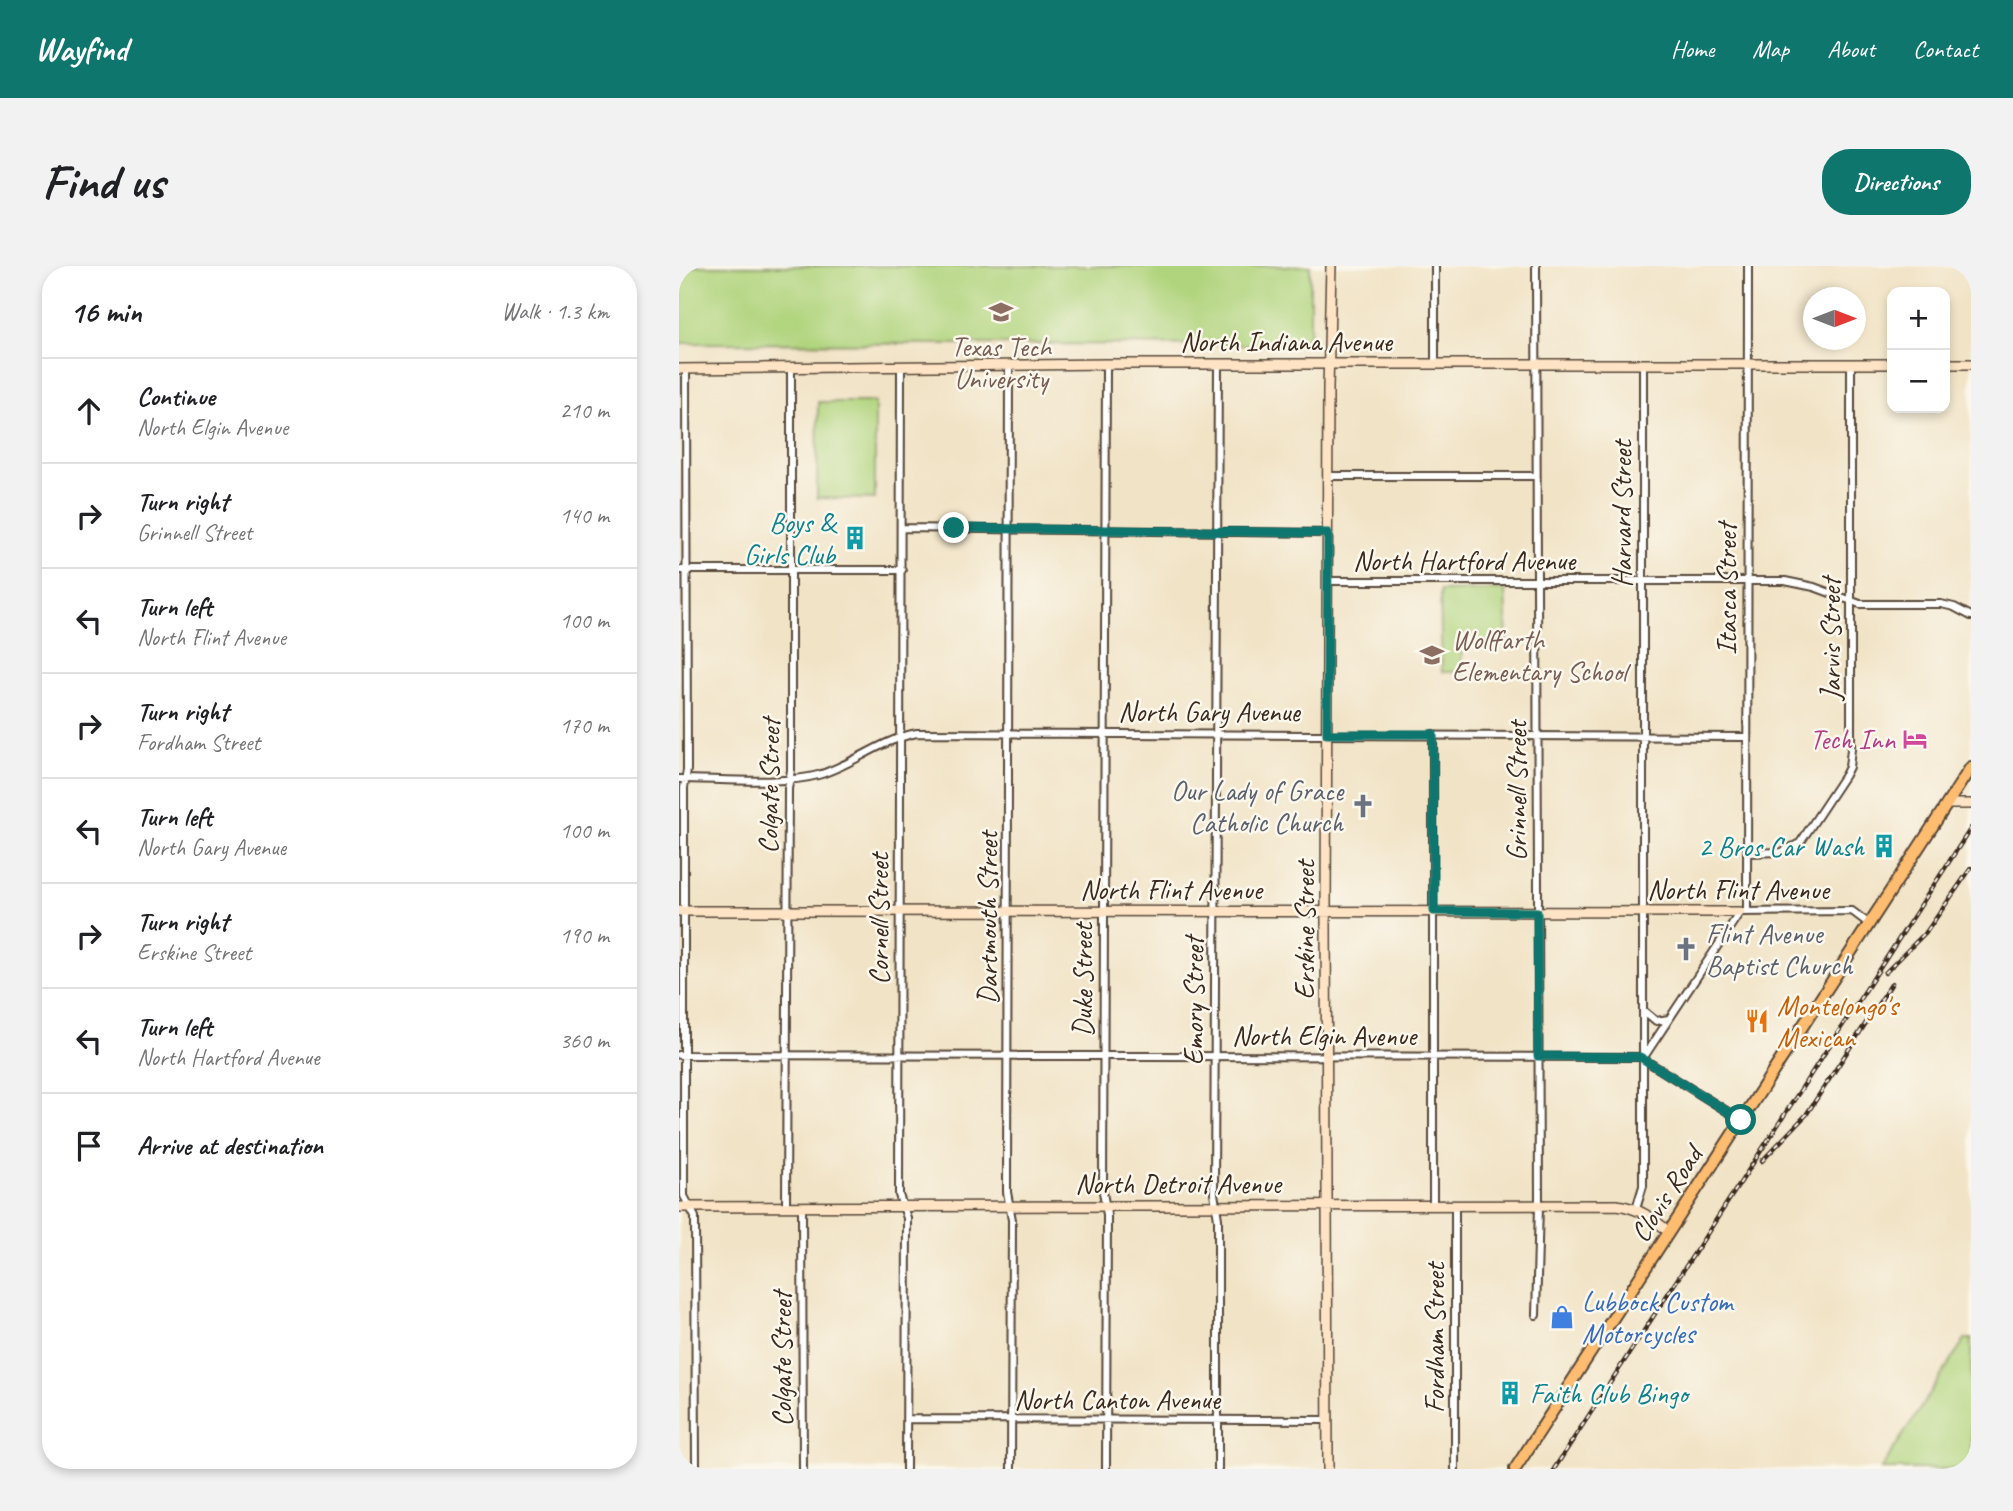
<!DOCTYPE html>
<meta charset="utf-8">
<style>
body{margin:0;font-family:Caveat,sans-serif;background:#f2f2f2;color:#202124}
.controls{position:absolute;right:21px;top:21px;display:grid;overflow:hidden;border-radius:14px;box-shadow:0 4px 10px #0003}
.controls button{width:63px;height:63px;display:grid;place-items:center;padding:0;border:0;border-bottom:2px solid #e0e0e0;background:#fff;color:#202124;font:35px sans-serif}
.compass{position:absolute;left:1124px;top:21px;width:63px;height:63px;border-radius:50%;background:#fff;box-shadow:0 4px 10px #0003;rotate:90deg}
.stop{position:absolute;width:21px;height:21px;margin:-16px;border:5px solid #0f766e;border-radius:50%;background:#fff}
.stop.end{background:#0f766e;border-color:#fff;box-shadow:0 2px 7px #0008}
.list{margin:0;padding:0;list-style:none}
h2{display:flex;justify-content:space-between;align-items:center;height:91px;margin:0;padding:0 28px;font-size:30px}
h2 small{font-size:23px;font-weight:400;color:#757577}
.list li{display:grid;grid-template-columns:46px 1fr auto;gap:21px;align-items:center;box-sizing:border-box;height:105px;padding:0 28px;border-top:2px solid #e0e0e0}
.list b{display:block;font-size:26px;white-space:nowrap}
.list p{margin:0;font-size:23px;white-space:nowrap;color:#757577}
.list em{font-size:23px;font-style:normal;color:#757577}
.icon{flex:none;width:38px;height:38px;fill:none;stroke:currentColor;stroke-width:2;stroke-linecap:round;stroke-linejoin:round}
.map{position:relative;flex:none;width:1292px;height:1203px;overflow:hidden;border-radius:28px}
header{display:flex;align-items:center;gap:42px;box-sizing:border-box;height:98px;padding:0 35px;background:#0f766e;color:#fff}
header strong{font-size:33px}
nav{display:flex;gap:38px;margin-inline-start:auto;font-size:24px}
.intro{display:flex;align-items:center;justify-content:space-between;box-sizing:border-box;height:168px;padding:0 42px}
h1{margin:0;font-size:49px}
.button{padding:18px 32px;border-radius:28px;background:#0f766e;color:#fff;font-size:24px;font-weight:700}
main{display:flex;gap:42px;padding:0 42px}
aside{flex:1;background:#fff;border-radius:28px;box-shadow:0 4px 10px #0003}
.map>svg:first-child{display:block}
.green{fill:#b0d47d;stroke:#767f4e;stroke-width:2}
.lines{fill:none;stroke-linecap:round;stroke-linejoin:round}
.street-casing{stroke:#564637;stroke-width:10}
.secondary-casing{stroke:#564637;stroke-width:12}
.highway-casing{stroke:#564637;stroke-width:14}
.street{stroke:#fff;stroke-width:6}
.secondary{stroke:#fee4c5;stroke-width:9}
.highway{stroke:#fdbc6f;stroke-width:10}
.rail-casing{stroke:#3b2a1e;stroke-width:4.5}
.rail{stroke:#fbf7ec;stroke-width:2;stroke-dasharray:5;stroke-linecap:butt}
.route{stroke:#0f766e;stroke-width:9}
.labels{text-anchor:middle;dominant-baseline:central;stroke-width:5;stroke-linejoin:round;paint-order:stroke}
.street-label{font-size:28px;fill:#3b2a1e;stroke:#fbf7ec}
.education-label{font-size:28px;fill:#785e54;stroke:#fbf7ec}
.culture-label{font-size:28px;fill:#0d838f;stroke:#fbf7ec;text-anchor:end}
.hotel-label{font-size:28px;fill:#b23c85;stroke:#fbf7ec;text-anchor:end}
.worship-label{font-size:28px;fill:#5b616d;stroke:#fbf7ec;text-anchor:end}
.food-label{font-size:28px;fill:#c56008;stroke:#fbf7ec;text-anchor:start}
.shop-label{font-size:28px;fill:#366cbe;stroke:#fbf7ec;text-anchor:start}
</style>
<header>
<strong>Wayfind</strong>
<nav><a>Home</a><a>Map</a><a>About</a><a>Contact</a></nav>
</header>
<div class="intro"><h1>Find us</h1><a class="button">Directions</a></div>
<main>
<aside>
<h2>16 min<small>Walk · 1.3 km</small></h2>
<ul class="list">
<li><svg class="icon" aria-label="ahead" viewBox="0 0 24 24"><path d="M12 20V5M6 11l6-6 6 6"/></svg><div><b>Continue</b><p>North Elgin Avenue</p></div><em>210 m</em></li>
<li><svg class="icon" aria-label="right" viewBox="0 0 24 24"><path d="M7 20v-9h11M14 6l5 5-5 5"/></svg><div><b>Turn right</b><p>Grinnell Street</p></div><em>140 m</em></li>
<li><svg class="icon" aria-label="left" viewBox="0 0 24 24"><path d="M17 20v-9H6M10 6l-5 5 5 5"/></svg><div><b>Turn left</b><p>North Flint Avenue</p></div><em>100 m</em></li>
<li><svg class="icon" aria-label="right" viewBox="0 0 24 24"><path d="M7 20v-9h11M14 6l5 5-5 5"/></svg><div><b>Turn right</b><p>Fordham Street</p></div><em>170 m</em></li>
<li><svg class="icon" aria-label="left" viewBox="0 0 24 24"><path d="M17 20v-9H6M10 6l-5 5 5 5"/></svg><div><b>Turn left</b><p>North Gary Avenue</p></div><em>100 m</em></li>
<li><svg class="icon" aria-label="right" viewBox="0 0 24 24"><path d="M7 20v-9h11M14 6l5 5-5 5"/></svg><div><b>Turn right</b><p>Erskine Street</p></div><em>190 m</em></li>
<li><svg class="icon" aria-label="left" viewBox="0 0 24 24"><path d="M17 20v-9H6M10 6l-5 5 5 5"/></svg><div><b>Turn left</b><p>North Hartford Avenue</p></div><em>360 m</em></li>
<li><svg class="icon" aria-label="arrive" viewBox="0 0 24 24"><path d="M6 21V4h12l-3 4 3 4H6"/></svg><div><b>Arrive at destination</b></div></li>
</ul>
</aside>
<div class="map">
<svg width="1292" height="1203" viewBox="0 0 1292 1203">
<rect width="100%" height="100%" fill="#fbf7ec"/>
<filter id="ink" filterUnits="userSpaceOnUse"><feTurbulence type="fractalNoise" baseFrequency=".0143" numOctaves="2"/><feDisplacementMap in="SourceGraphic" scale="14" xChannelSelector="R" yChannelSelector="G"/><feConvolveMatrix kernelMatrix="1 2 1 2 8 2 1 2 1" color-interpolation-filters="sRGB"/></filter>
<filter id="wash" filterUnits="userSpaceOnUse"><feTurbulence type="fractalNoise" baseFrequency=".00686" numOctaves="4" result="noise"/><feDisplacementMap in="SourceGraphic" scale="28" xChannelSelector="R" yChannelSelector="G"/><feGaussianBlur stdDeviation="1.57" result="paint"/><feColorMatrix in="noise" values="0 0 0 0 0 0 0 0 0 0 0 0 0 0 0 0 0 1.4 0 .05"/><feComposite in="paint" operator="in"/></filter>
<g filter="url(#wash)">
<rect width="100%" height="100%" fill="#f1e3c6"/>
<path class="green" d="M0,0H631V66L622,79L0,77Z
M139,136H196V233L138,232Z
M826,324L828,376H783L782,406H763L761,325Z
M1286,1073H1292V1203H1202Z"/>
</g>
<g filter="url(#ink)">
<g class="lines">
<g class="street-casing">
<path id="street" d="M756,97V0
M427,98L424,926L428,949L427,1203
M539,98L535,927L539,953V1203
M330,100L328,926L333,954L332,1203
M222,101L220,929L228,952L227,1203
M7,103L8,504L5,522V930L16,951L17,1203
M649,210H857
M222,262L649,267
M0,304H223
M649,315H1106L1135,321L1181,338H1262L1275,341L1292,350
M754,468V940
M0,513C40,513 103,519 139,509C174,499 201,474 238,467L1068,471
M1068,587L1103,586L1121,577L1166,509L1170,501L1172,483V99
M1068,646L1069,0
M965,745L977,755L990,753
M0,789L961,791L1062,854
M965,791L1061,646L1173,645L1189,657
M107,940L109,523L112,504V102
M123,940L124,1203
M957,943L964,920V97
M857,1049L860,940L857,0
M228,1153L649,1154
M776,1203V940"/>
</g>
<g class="secondary-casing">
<path id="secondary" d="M1266,98H1292
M0,103L427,98H1213
M1268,538H1292
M0,645L1061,646
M0,941L938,939C960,942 974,952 990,966
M649,1203L647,646L649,122L652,0"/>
</g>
<g class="highway-casing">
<path id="highway" d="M836,1203L1292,501"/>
</g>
<use href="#street" class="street"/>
<use href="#secondary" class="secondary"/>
<use href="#highway" class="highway"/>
<g class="rail-casing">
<path id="rail" d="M1206,707L1248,665L1292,602
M1083,895L1127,849L1213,717
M875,1203L1292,562"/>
</g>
<use href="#rail" class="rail"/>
</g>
</g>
<g class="lines" filter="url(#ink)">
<path class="route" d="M275,262L649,267L648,468H754L755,645L858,646L859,790L961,791L1062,854"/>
</g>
<defs>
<g id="university-bare" transform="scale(1.89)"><path d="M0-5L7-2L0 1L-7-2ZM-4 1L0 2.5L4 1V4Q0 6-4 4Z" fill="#8d6e63" stroke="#fbf7ec" stroke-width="2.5" paint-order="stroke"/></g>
<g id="building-bare" transform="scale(1.89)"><path d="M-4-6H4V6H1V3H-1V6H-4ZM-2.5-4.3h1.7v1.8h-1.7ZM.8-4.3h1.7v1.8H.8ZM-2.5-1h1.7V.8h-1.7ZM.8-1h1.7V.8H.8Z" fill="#0f9aa8" stroke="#fbf7ec" stroke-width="2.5" paint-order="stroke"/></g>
<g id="school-bare" transform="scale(1.89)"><path d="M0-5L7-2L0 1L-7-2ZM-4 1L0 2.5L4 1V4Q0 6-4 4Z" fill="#8d6e63" stroke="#fbf7ec" stroke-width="2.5" paint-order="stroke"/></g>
<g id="hotel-bare" transform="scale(1.89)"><path d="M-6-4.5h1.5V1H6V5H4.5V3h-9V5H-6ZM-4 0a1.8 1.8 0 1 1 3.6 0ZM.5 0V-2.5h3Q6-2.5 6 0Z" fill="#d1479c" stroke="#fbf7ec" stroke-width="2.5" paint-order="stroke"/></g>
<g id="church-bare" transform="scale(1.89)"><path d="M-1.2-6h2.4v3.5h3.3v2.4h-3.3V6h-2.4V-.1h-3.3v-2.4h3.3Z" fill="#6b7280" stroke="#fbf7ec" stroke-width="2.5" paint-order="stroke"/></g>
<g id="restaurant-bare" transform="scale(1.89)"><path d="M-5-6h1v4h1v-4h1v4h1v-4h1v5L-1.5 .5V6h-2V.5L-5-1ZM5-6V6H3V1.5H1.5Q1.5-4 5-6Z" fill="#e8710a" stroke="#fbf7ec" stroke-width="2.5" paint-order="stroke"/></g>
<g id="shop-bare" transform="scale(1.89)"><path d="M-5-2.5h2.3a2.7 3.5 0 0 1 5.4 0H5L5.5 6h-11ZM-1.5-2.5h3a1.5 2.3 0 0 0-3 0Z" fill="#3f7fe0" stroke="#fbf7ec" stroke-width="2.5" paint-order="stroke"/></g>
</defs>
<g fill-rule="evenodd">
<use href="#university-bare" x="322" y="46"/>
<use href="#building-bare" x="176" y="272"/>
<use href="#school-bare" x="753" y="389"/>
<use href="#hotel-bare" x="1236" y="473"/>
<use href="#church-bare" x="684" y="540"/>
<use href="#building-bare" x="1205" y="580"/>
<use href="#church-bare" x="1007" y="683"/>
<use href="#restaurant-bare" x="1078" y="755"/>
<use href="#shop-bare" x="883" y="1051"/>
<use href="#building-bare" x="831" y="1127"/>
</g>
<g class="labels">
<g class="street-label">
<text x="607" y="75">North Indiana Avenue</text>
<text transform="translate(942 248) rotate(-90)">Harvard Street</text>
<text x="785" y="294">North Hartford Avenue</text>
<text transform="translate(1047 323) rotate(-90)">Itasca Street</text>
<text transform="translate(1151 373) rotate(-90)">Jarvis Street</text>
<text x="530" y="445">North Gary Avenue</text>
<text transform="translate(90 520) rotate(-89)">Colgate Street</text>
<text transform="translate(837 525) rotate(-90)">Grinnell Street</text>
<text x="492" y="623">North Flint Avenue</text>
<text x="1059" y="623">North Flint Avenue</text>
<text transform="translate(308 652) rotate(-90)">Dartmouth Street</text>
<text transform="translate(199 653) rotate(-90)">Cornell Street</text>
<text transform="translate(625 664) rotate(-90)">Erskine Street</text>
<text transform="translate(403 714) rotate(-90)">Duke Street</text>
<text transform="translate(514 735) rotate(-90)">Emory Street</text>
<text x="645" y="769">North Elgin Avenue</text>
<text x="499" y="917">North Detroit Avenue</text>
<text transform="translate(987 928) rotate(-57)">Clovis Road</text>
<text transform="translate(755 1072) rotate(-90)">Fordham Street</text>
<text transform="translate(102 1093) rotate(-90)">Colgate Street</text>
<text x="438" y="1133">North Canton Avenue</text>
</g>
<g class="education-label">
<text x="322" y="80">Texas Tech<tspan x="322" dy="32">University</tspan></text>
<text x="773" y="373" text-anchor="start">Wolffarth<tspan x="773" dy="32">Elementary School</tspan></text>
</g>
<g class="culture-label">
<text x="156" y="256">Boys &amp;<tspan x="156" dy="32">Girls Club</tspan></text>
<text x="1185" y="580">2 Bros Car Wash</text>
<text x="851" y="1127" text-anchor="start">Faith Club Bingo</text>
</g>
<g class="hotel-label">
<text x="1216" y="473">Tech Inn</text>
</g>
<g class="worship-label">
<text x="664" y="524">Our Lady of Grace<tspan x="664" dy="32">Catholic Church</tspan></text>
<text x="1027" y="667" text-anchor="start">Flint Avenue<tspan x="1027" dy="32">Baptist Church</tspan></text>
</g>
<g class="food-label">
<text x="1098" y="739">Montelongo's<tspan x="1098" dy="32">Mexican</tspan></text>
</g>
<g class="shop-label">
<text x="903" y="1035">Lubbock Custom<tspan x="903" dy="32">Motorcycles</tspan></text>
</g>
</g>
</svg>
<div class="controls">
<button>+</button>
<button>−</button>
</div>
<svg class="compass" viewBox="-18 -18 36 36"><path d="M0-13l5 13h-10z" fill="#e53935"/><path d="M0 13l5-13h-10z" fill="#757577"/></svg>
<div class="stop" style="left:1062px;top:854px"></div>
<div class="stop end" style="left:275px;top:262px"></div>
</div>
</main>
